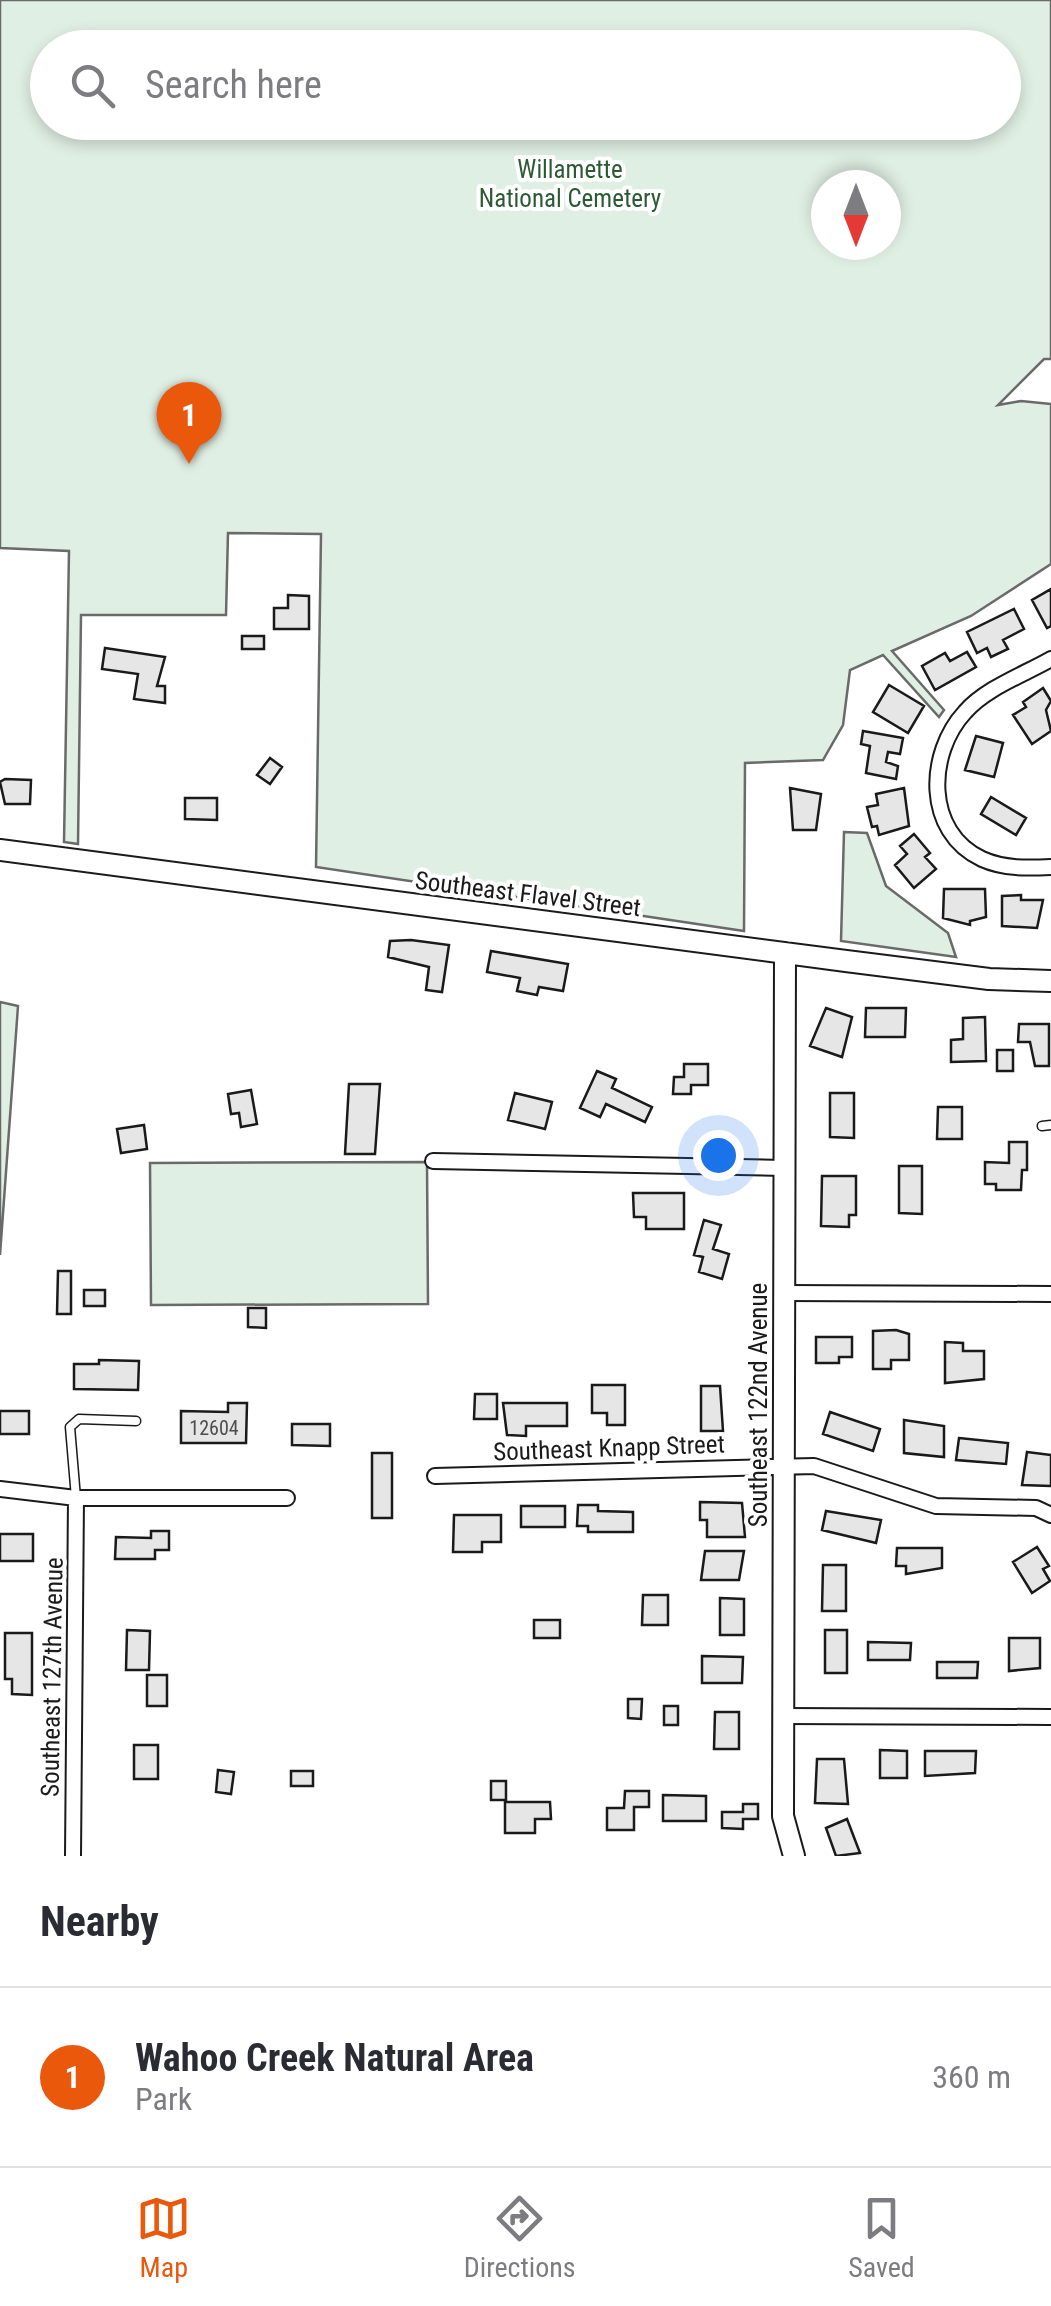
<!DOCTYPE html>
<style>
body{margin:0;font-family:"Roboto Condensed",sans-serif;background:#f2f2f3;color:#2b2b33}
.compass{position:absolute;left:811px;top:170px;width:90px;height:90px;border-radius:50%;background:#fff;box-shadow:0 5px 15px #0003;rotate:180deg}
.you{position:absolute;left:718px;top:1155px;width:35px;height:35px;margin:-25px;border:8px solid #fff;border-radius:50%;background:#1a73e8;box-shadow:0 0 0 15px #1a73e833}
.badge{display:grid;place-items:center;width:65px;height:65px;border-radius:50%;background:#ea580c;color:#fff;font-size:32px;font-weight:700}
.pin{position:absolute;translate:-50% -82px;filter:drop-shadow(0 2px 5px #0008)}
.pin::after{content:'';position:absolute;top:52px;width:35px;height:30px;background:inherit;clip-path:polygon(0 0,100% 0,50% 100%)}
.list{margin:0;padding:0;list-style:none}
h2{display:flex;justify-content:space-between;align-items:center;height:130px;margin:0;padding:0 40px;font-size:42px}
h2 small{font-size:32px;font-weight:400;color:#7c7c81}
.list li{display:grid;grid-template-columns:65px 1fr auto;gap:30px;align-items:center;box-sizing:border-box;height:180px;padding:0 40px;border-top:2px solid #e1e1e2}
.list b{display:block;font-size:38px;white-space:nowrap}
.list p{margin:0;font-size:32px;white-space:nowrap;color:#7c7c81}
.list em{font-size:32px;font-style:normal;color:#7c7c81}
.icon{flex:none;width:55px;height:55px;fill:none;stroke:currentColor;stroke-width:2;stroke-linecap:round;stroke-linejoin:round}
.map{position:relative;flex:none;width:1051px;height:1856px;overflow:hidden}
.search{position:absolute;background:#fff;box-shadow:0 5px 15px #0003;left:30px;right:30px;top:30px;height:110px;display:flex;align-items:center;gap:25px;box-sizing:border-box;padding:0 35px;border-radius:55px;color:#7c7c81;font-size:38px}
.sheet{height:310px;background:#fff}
nav{display:flex;justify-content:space-around;align-items:center;box-sizing:border-box;height:140px;border-top:2px solid #e1e1e2;background:#fff;font-size:28px;color:#7c7c81}
nav a{display:grid;justify-items:center;gap:5px}
nav .on{color:#ea580c}
.map>svg:first-child{display:block}
.green{fill:#e0efe3;stroke:#6a6a6a;stroke-width:2.5;fill-rule:evenodd}
.building{fill:#e6e6e6;stroke:#1a1a1a;stroke-width:2.5}
.lines{fill:none;stroke-linecap:round;stroke-linejoin:round}
.lane-casing{stroke:#1a1a1a;stroke-width:11}
.street-casing{stroke:#1a1a1a;stroke-width:18}
.secondary-casing{stroke:#1a1a1a;stroke-width:24}
.lane{stroke:#fff;stroke-width:8}
.street{stroke:#fff;stroke-width:14}
.secondary{stroke:#fff;stroke-width:20}
.labels{text-anchor:middle;dominant-baseline:central;stroke-width:8;stroke-linejoin:round;paint-order:stroke}
.number-label{font-size:20px;fill:#4d4d4d}
.park-label{font-size:25px;fill:#2b5a34;stroke:#fff}
.street-label{font-size:25px;fill:#1a1a1a;stroke:#fff}
</style>
<div class="map">
<svg width="1051" height="1856" viewBox="0 0 1051 1856">
<rect width="100%" height="100%" fill="#fff"/>
<path class="green" d="M0,0H1051V359H1044L998,405L1021,401L1051,404V564L971,616L892,651L944,710L939,717L883,655L850,670L843,725L823,760L745,763L744,931L316,867L321,534L228,533L226,615H81L78,844L64,842L69,551L0,548ZM48,48H1004V122H48ZM826,185H886V245H826Z
M844,832L867,833L886,886L948,933L956,957L841,941Z
M0,1002L18,1006L0,1255Z
M427,1162L428,1304L151,1305L150,1163Z"/>
<path class="building" d="M1051,589V626L1047,628L1032,600Z
M288,595L309,596V629H274V608H288Z
M1014,609L1024,629L1003,640L1008,649L991,657L987,648L977,653L967,632Z
M242,636H264V649H242Z
M105,648L165,657L157,686H165V703L134,699L138,674L102,669Z
M967,652L976,667L935,690L922,666L945,653L950,661Z
M889,685L924,706L908,733L873,712Z
M1043,688L1051,701L1046,710L1051,731L1032,744L1013,715L1026,707L1023,702Z
M863,731L903,738L900,754L888,752L886,762L898,766L896,779L866,773L870,746L861,744Z
M976,736L1003,743L994,777L965,770Z
M270,758L282,767L270,784L257,775Z
M5,779L31,780L30,804H5L0,782Z
M790,788L821,794L816,830H793Z
M904,788L909,826L879,835L877,826L872,827L867,807L878,805L876,794Z
M991,797L1026,818L1016,835L981,814Z
M185,798H217V820L185,819Z
M914,834L930,853L925,857L936,869L914,888L895,865L907,854L900,846Z
M944,889H985L986,917L970,921V925L943,918Z
M1021,895V900H1043L1037,928L1002,926V896Z
M411,940L449,945L442,992L426,990L429,967L388,957L390,941Z
M491,951L568,964L563,991L539,987L537,995L517,991L520,978L487,972Z
M826,1008L852,1017L842,1057L810,1046Z
M866,1008H906L905,1037H865Z
M985,1017L986,1061L951,1062V1040L963,1039V1018Z
M1019,1024H1049V1066H1035L1030,1042H1018Z
M997,1050H1013V1071H997Z
M684,1064H708V1085H691V1094H673L674,1077H684Z
M597,1071L616,1079L612,1088L652,1107L645,1122L606,1104L600,1117L580,1108Z
M349,1084H380L375,1154H345Z
M251,1090L257,1124L241,1127L239,1113L231,1114L228,1094Z
M515,1093L552,1102L545,1129L508,1120Z
M830,1093H854V1138L830,1137Z
M938,1107H962V1139H937Z
M144,1125L147,1149L121,1153L117,1129Z
M1009,1142H1027V1170H1022L1021,1190H996V1184H985V1162L1009,1163Z
M899,1166H922V1214L899,1213Z
M822,1176H856V1215H849V1227L821,1226Z
M633,1193H684V1229H646V1217H634Z
M704,1220L721,1225L713,1249L729,1254L722,1279L699,1272L703,1257L694,1255Z
M58,1271H71V1314H57Z
M84,1290H105V1306H84Z
M248,1308H266V1328L248,1327Z
M896,1330L909,1334V1360H891V1369H873V1331Z
M816,1337H852V1357H839V1363H816Z
M945,1342L963,1343V1351H984V1379L945,1383Z
M99,1360L139,1361L138,1390L74,1389V1364H99Z
M592,1385H625V1425H607V1413H592Z
M701,1386H720L723,1431H701Z
M475,1394H497V1419H474Z
M228,1403H247L246,1443H181V1411L228,1412Z
M503,1403H567V1426H526V1436L507,1435Z
M0,1411H29V1434H0Z
M830,1412L880,1429L873,1451L823,1434Z
M904,1420L944,1426V1457L904,1453Z
M292,1424H330V1446L292,1445Z
M959,1438L1008,1443L1006,1464L956,1460Z
M1027,1452L1051,1455V1486L1022,1485Z
M372,1453H392V1518H372Z
M700,1502L742,1503L745,1537H707V1520H700Z
M578,1505H598V1511L633,1512V1532H588V1526H577Z
M521,1506H565V1527H521Z
M826,1511L881,1520L876,1543L822,1530Z
M454,1515H501V1542H482V1552H453Z
M151,1531H169V1550H155V1559H115L116,1537L151,1538Z
M0,1534H33V1561H0Z
M1037,1547L1049,1566L1043,1569L1050,1581L1032,1593L1013,1562Z
M897,1548H942V1568L906,1574V1566H896Z
M705,1551H744L739,1580H701Z
M823,1565H846V1611H822Z
M643,1595H668V1625H642Z
M720,1598L744,1599V1635H720Z
M534,1620H560V1638H534Z
M127,1630L150,1631L149,1670H126Z
M825,1630H847V1673H825Z
M5,1633H32V1695L12,1694V1679H5Z
M1009,1638H1040V1668L1009,1671Z
M868,1642L911,1643L910,1660H868Z
M702,1656L743,1657L742,1683H702Z
M937,1662H978L977,1678H937Z
M147,1675H167V1706H147Z
M628,1699H642L641,1719L628,1718Z
M664,1706H678V1725H664Z
M715,1712H739V1749H714Z
M134,1745H158V1779H134Z
M880,1750L907,1751V1778H880Z
M925,1751H976L975,1773L925,1776Z
M817,1759H844L848,1804L815,1803Z
M218,1770L234,1772L231,1794L216,1792Z
M291,1771H313V1786H291Z
M491,1781H506V1800H491Z
M625,1791H649V1807H634V1830H607V1808H624Z
M663,1795L706,1796V1821H663Z
M505,1802H550L551,1819H535V1833H505Z
M743,1804H758V1819H743V1829L722,1828V1812H743Z
M847,1819L860,1853L836,1856L826,1828Z"/>
<g class="lines">
<g class="lane-casing">
<path id="lane" d="M1042,1126L1051,1125
M76,1498L70,1427L79,1419L136,1421"/>
</g>
<g class="street-casing">
<path id="street" d="M1051,659C1023,675 986,688 965,712C927,753 924,832 982,859C1004,869 1028,868 1051,867
M433,1161L784,1168
M783,1293L1051,1294
M435,1476L814,1466L936,1506L1036,1508L1051,1515
M0,1489L76,1498H287
M783,1716L1050,1717
M73,1856L76,1498"/>
</g>
<g class="secondary-casing">
<path id="secondary" d="M0,850L846,961L989,979L1051,981
M785,953L783,1816L794,1856"/>
</g>
<use href="#lane" class="lane"/>
<use href="#street" class="street"/>
<use href="#secondary" class="secondary"/>
</g>
<g class="labels">
<g class="number-label">
<text x="214" y="1428">12604</text>
</g>
<g class="park-label">
<text x="570" y="169">Willamette<tspan x="570" dy="29">National Cemetery</tspan></text>
</g>
<g class="street-label">
<text transform="translate(528 894) rotate(7)">Southeast Flavel Street</text>
<text transform="translate(758 1405) rotate(-90)">Southeast 122nd Avenue</text>
<text transform="translate(609 1448) rotate(-2)">Southeast Knapp Street</text>
<text transform="translate(52 1677) rotate(-89)">Southeast 127th Avenue</text>
</g>
</g>
</svg>
<svg class="compass" viewBox="-18 -18 36 36"><path d="M0-13l5 13h-10z" fill="#e53935"/><path d="M0 13l5-13h-10z" fill="#7c7c81"/></svg>
<div class="you"></div>
<div class="pin badge" style="left:189px;top:464px">1</div>
<div class="search"><svg class="icon" aria-label="search" viewBox="0 0 24 24"><circle cx="10" cy="10" r="6"/><path d="M15 15l6 6"/></svg>Search here</div>
</div>
<section class="sheet">
<h2>Nearby<small></small></h2>
<ul class="list">
<li><span class="badge">1</span><div><b>Wahoo Creek Natural Area</b><p>Park</p></div><em>360 m</em></li>
</ul>
</section>
<nav>
<a class="on"><svg class="icon" aria-label="map" viewBox="0 0 24 24"><path d="M3 6l6-2 6 2 6-2v14l-6 2-6-2-6 2zM9 4v14M15 6v14"/></svg>Map</a>
<a><svg class="icon" aria-label="directions" viewBox="0 0 24 24"><path d="M12 3l9 9-9 9-9-9zM9 14v-3h6M13 9l2 2-2 2"/></svg>Directions</a>
<a><svg class="icon" aria-label="saved" viewBox="0 0 24 24"><path d="M7 4h10v16l-5-4-5 4z"/></svg>Saved</a>
</nav>
